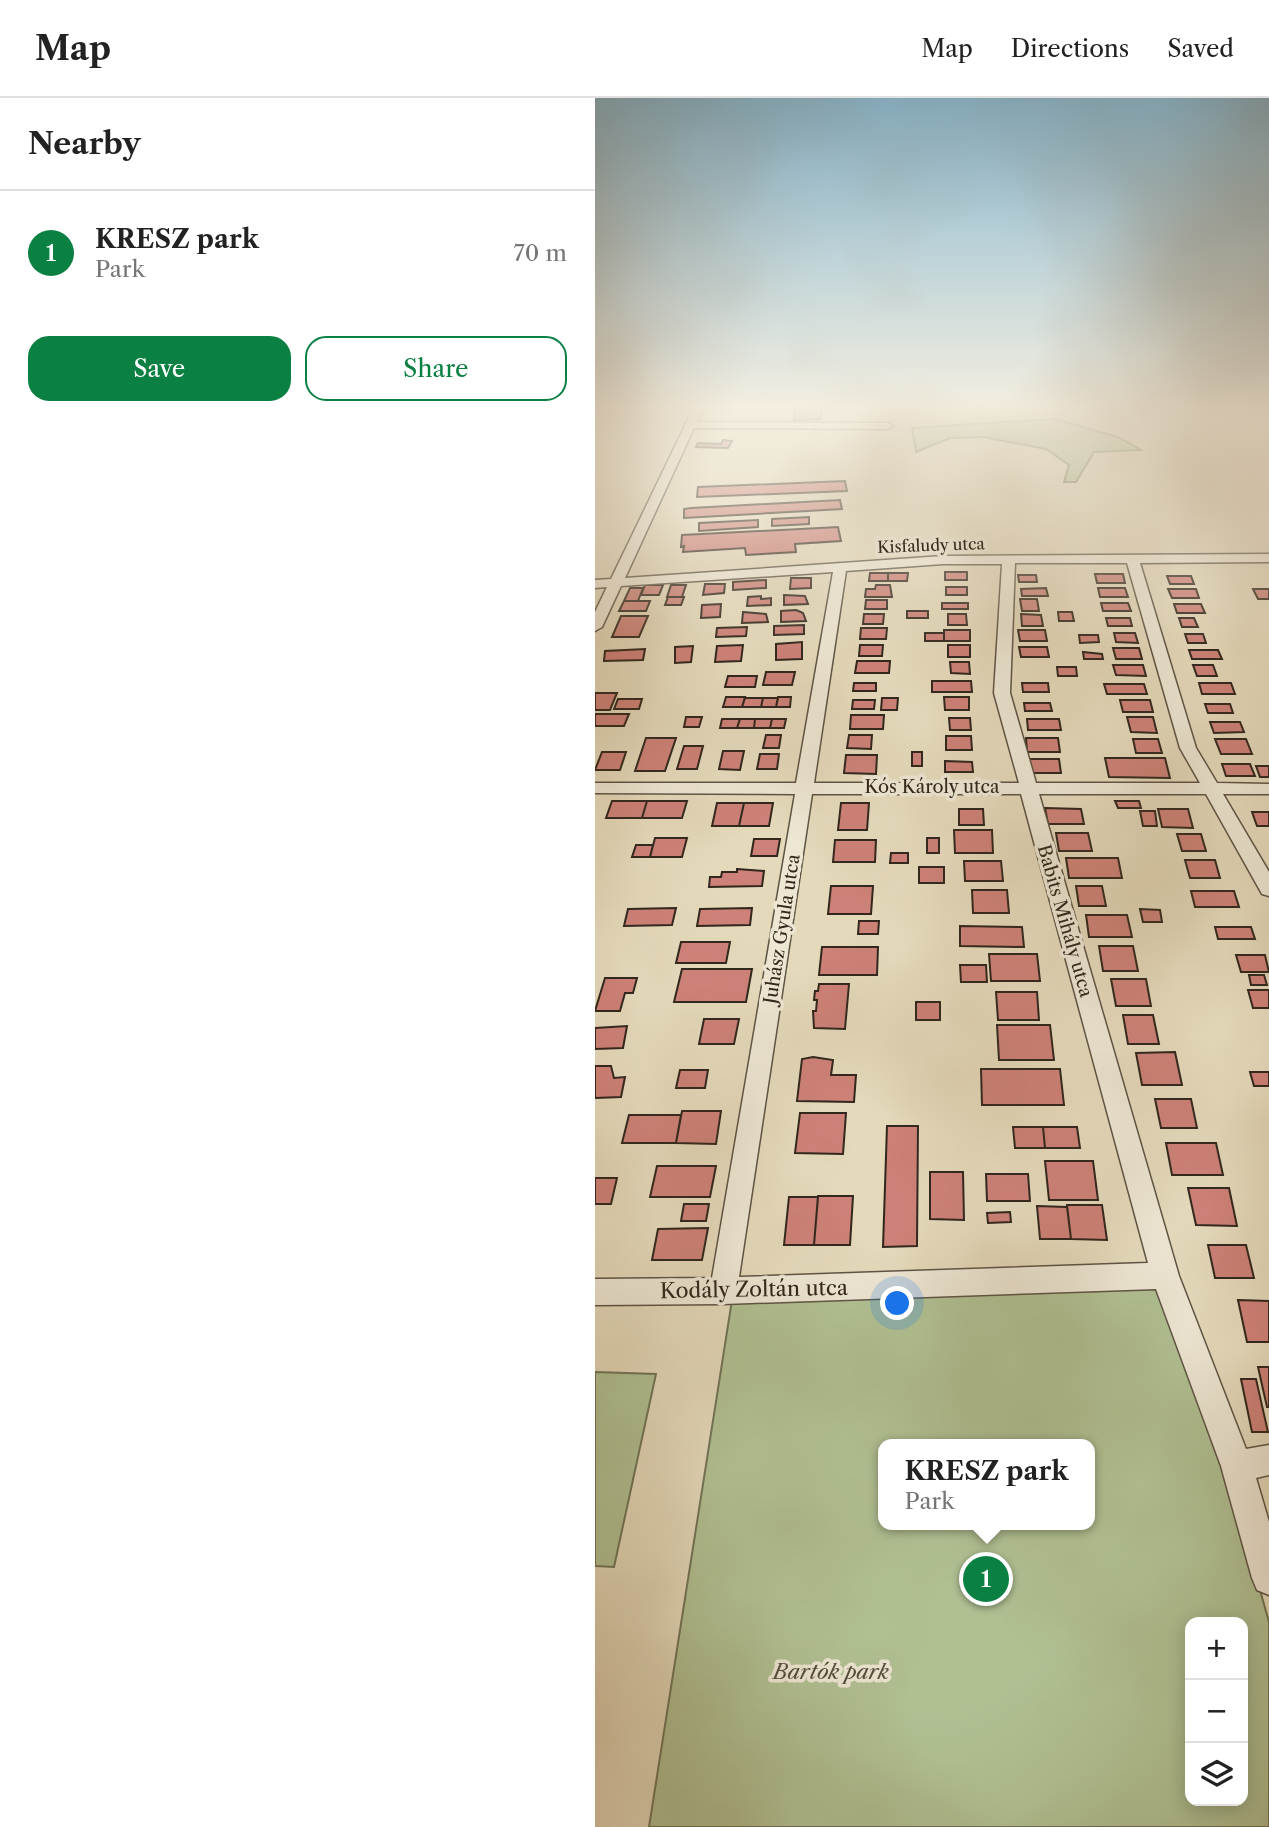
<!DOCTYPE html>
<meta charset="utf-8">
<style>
body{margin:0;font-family:"Libre Caslon Text",serif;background:#f6f6f6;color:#222}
.controls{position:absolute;right:21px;bottom:21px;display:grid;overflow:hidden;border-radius:14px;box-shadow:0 4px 18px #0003}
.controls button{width:63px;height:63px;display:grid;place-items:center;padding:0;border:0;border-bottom:2px solid #e0e0e0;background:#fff;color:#222;font:35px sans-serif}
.you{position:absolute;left:303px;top:1206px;width:24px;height:24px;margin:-18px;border:5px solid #fff;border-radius:50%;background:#1a73e8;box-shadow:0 0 0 10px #1a73e833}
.badge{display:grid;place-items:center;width:46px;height:46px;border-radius:50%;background:#0b8043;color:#fff;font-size:23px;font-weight:700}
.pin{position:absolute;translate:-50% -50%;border:4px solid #fff;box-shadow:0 2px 7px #0006}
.popup{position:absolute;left:283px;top:1341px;width:217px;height:91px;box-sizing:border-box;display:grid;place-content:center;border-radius:14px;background:#fff;filter:drop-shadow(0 2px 5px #0005);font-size:23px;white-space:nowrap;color:#767676}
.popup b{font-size:26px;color:#222}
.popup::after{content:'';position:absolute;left:50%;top:100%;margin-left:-14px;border:14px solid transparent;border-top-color:#fff}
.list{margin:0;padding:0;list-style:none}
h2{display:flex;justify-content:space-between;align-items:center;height:91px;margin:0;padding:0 28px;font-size:30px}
h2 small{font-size:23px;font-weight:400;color:#767676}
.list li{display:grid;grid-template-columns:46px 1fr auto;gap:21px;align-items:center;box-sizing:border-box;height:126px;padding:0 28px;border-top:2px solid #e0e0e0}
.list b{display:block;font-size:26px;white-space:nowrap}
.list p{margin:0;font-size:23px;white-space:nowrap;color:#767676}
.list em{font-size:23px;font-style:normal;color:#767676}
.actions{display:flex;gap:14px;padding:21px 28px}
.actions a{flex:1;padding:16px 0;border:2px solid #0b8043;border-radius:21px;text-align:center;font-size:24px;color:#0b8043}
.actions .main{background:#0b8043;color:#fff}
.icon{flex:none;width:38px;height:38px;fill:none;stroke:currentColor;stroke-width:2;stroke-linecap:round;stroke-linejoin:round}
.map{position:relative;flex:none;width:674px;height:1729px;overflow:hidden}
header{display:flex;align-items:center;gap:42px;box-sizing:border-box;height:98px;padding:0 35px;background:#fff;border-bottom:2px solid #e0e0e0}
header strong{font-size:33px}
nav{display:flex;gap:38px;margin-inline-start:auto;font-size:24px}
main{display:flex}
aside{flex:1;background:#fff}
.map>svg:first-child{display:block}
.green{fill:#b0c093;stroke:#707458;stroke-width:2;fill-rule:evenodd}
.building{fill:#cd8178;stroke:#31271c;stroke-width:2}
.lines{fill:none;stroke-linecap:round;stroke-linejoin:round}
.minor-casing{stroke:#5e5444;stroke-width:3}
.minor{fill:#ede6d3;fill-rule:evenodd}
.labels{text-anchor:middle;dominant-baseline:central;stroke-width:7;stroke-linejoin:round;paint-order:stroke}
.far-street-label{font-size:16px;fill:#31271c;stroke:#ede6d3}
.street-label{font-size:18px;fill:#31271c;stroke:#ede6d3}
.near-street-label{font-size:21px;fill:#31271c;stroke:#ede6d3}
.near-park-label{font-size:21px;font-style:italic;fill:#514d3a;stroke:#ede6d3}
</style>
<header>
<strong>Map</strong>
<nav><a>Map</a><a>Directions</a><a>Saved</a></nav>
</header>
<main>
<aside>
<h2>Nearby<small></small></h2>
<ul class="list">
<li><span class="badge">1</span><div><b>KRESZ park</b><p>Park</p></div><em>70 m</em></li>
</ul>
<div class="actions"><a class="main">Save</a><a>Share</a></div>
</aside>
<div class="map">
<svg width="674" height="1729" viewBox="0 0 674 1729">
<rect width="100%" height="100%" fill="#e4d9bb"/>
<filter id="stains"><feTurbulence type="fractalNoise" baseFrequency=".00286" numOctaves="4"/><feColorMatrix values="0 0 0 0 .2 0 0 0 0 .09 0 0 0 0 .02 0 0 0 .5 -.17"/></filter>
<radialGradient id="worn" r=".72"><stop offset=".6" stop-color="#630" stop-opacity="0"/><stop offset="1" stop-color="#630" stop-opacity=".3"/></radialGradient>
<path class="green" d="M460,321L523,339L546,352L499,354L481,384H469L474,367L451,351L388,339L355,340L321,354L317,330Z
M561,1189L645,1421L674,1524V1729H54L137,1202ZM288,1346H494V1427H288ZM595,1524H648V1703H595Z
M0,1274L61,1276L19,1469L0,1468Z"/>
<path class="building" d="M200,309H226V321L199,322Z
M128,342L137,343L133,350L101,349L103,345L126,346Z
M250,383L252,393L102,399L103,389Z
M245,402L247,411L89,420V411L96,410Z
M214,419V426L177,428V421Z
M163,422V429L104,433V425Z
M243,429L246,443L200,446L201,454L151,457L150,450L88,454L89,448L86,449L87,437Z
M350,474H372V482H350Z
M275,475H293V483H274Z
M293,475H313L312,483H293Z
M500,476H528L530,485H502Z
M423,477H441L442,484H424Z
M572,478H596L599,486H575Z
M196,480H216V490L195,491Z
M171,482V490L138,492V484Z
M110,486H130L129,495L108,497Z
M50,487H68L64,497H46Z
M76,487H91L87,499H72Z
M281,487H295L297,499H270L271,491H280Z
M351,489H372V497H351Z
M35,490H48L43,503H29Z
M451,490L453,498H427L426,491Z
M503,490H530L533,499H505Z
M573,491H601L604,500H577Z
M658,491H674V501H663Z
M189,497L210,498L213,506L189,507Z
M166,498V501L176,500V507L152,508L153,499Z
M73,499H89L86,507H70Z
M425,501H442L444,513H427Z
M271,502H292V511H270Z
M29,503H55L51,513H24Z
M347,505H373V511H347Z
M506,505H533L536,513H508Z
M126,506L125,519L106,520L107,507Z
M579,506H606L610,515H582Z
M201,512L208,515L211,523L186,524V513Z
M312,513H333V520H312Z
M148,514L171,516L173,524L147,525Z
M463,514H477L479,523H464Z
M269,516H289L288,526H268Z
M353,516H371L372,527H353Z
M426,516L446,517L448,528H427Z
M26,518H53L44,539H17Z
M511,520H535L537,528H513Z
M584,520H599L603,529H587Z
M209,527V536L179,537V528Z
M152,529L151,538L121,539L122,530Z
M266,530H292L291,541H265Z
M349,532H375V543H349Z
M423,532H450L452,543H425Z
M330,535H349V543H330Z
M519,535H540L543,545L521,544Z
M590,536H608L611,545H593Z
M484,537H503L504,544L485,545Z
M207,544V561L181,562V546Z
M148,547L146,563L120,564L122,548Z
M265,547H288L287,558H264Z
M353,547H375V559H353Z
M98,548L96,564L80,565V549Z
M424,549H452L454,559H426Z
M518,550H544L547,561H521Z
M50,551L48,562L9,563L10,553Z
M594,552H623L627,561H597Z
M488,554L507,556L508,561H489Z
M262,563H295L294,575H260Z
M355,564H374L375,576L356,575Z
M518,567H548L551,578L521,577Z
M598,567H618L622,578H602Z
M462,569H481L482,578H463Z
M171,574H200L197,587H168Z
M133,578H162L160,589H130Z
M337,583H376L377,594H337Z
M259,585H281V593H258Z
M427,585H453L454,594H428Z
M604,585H636L640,596H607Z
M509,586H549L552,596H512Z
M0,595H22L15,612H0Z
M131,599H150L147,609H128Z
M196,599L195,609H181L183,599Z
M349,599H374V612H350Z
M150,600H168L166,609H147Z
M168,600H183L181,609H166Z
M287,600H303L302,612H286Z
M23,601H47L44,611H19Z
M258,602H280L279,611H257Z
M525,602H555L558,614H528Z
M429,605H455L457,613H430Z
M610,606H635L638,615H613Z
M0,616H34L29,628H0Z
M256,617H289L288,631H255Z
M91,619H107L104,629H89Z
M532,619H558L562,635L536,634Z
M354,620H375L376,632H355Z
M127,621H145L142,630H125Z
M145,621H160L159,630H142Z
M160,621H177L175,630H159Z
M177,621H191L189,630H175Z
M432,621H464L466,632H433Z
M615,624H645L649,634L619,635Z
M171,637H186L184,650H168Z
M254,637H277L276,651L252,650Z
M351,638H376L377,652H351Z
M51,640H81L70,673H40Z
M431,640H463L465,654H432Z
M538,641H563L567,655H541Z
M620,641H651L657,656H626Z
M89,648H108L102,671H82Z
M128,653H149L145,672L124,671Z
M7,654H31L25,672H0Z
M317,654H327V668H317Z
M165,656H184L182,671H162Z
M251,657H282L281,676L249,675Z
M510,660H570L575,680L514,679Z
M433,661H464L466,675H435Z
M350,663L377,664L378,674H350Z
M627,666H655L660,678H631Z
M661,668H674V679H665Z
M17,703H52L47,720H11Z
M52,703H92L87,720H47Z
M520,703H544L546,710H523Z
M122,705H149L144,728H117Z
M149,705H178L174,728H144Z
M246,705H274L272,732H243Z
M450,710L486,711L489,726H453Z
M364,711H388L389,727H364Z
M563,711H593L598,730L567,729Z
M545,713H560L562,728H548Z
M657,714H674V728H662Z
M359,732H397L398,755H360Z
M461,735H493L497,753H464Z
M582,736H606L611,753H587Z
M60,740H92L87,759H55Z
M332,740H344V755H332Z
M159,741H185L182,758H156Z
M240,742H281L280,764H238Z
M41,747H58L55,759H37Z
M296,755H313V765H295Z
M471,760H523L527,780H474Z
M590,762H620L625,780H595Z
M369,763H406L408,783H370Z
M324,769H349V785H324Z
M142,771L169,773L167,788L114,789L115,779H126L127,774H142Z
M236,788H278L276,816H233Z
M481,788H507L511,808H484Z
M377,792H412L414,815H378Z
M596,793H639L644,809H600Z
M81,810L77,827L29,828L33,811Z
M157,810L155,827L102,828L105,811Z
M545,811L565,812L567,824H548Z
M491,817H532L537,839H494Z
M264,823H284L283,836H263Z
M365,828L427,829L429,849L365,848Z
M620,829H656L660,841H623Z
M86,844H135L131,865H81Z
M504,848H538L543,873H508Z
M227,849H283L282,877H224Z
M394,856H442L445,883H396Z
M641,857H670L674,874H646Z
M365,867H391L392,884H366Z
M87,871H157L151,904H79Z
M654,877H669L672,887H656Z
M10,880H42L38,895H30L25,913H0Z
M516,881H551L556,908H521Z
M224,886H254L250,931L219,930L218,913H221L222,902H219L220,893H223Z
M653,892H674V910H658Z
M401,894H442L444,922H403Z
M321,904H345V922H321Z
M528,917H558L564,946H533Z
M109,921H144L139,946H104Z
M402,927H455L459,962H404Z
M32,928L28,950L0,951V930Z
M580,954L587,987H547L541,955Z
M218,959L238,962L236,977H261L259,1004L202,1003L207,961Z
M0,968H16L19,980L30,979L26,999L0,1000Z
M386,971H465L469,1007H387Z
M85,972H113L110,990H81Z
M655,974H674V988H659Z
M560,1001H596L602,1030H566Z
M87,1013H126L121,1046L81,1045Z
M205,1015H251L248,1056L200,1055Z
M34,1017H86L81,1045H27Z
M292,1028H323L322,1148L288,1149Z
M418,1029H448L450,1050H420Z
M448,1029H482L485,1050H450Z
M571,1045H621L628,1077H577Z
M450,1063H498L503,1102H454Z
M62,1068H121L115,1099H55Z
M335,1074H368L369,1122L335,1121Z
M391,1076H433L435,1103H392Z
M0,1080H22L16,1106H0Z
M593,1090H634L642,1128L601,1127Z
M258,1098L255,1147H219L223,1098Z
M194,1099H223L219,1147H189Z
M89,1106H114L111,1123H86Z
M472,1107H507L512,1142L476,1141Z
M442,1108L472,1109L476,1141H445Z
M415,1114L416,1124L393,1125L392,1115Z
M113,1130L107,1162H57L63,1131Z
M613,1147H651L659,1180H620Z
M643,1202L674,1203V1244H652Z
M663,1269H674V1309H672Z
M646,1281H661L673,1334H657Z"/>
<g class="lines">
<g class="minor-casing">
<path id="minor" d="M99,309H109L102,324L293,325L298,328L293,331L99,330L30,480L348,458L674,456V464L545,465L601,650L622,685L674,686V696H628L674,774V798L667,796L611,696H444L584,1178L651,1351L674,1347V1377L661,1380L674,1424V1497L662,1492L657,1480L626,1368L561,1191L128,1206L0,1207V1181L117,1180L200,696L0,695V685H201L238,474L26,488L7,529L0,533V514L12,489L0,490V482L16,481ZM420,465H532L585,650L605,685H441L415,595ZM348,466H407L399,595L424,685H219L251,473ZM217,696H426L553,1165L144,1179Z"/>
</g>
<use href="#minor" class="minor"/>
</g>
<linearGradient id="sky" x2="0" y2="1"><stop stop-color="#87b7d0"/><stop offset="0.56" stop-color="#f3eee0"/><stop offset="1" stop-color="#f3eee0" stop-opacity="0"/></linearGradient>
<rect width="674" height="552" fill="url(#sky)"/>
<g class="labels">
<g class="far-street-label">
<text transform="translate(336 447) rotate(-2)">Kisfaludy utca</text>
</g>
<g class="street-label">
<text x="337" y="689">Kós Károly utca</text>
<text transform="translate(470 823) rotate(74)">Babits Mihály utca</text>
<text transform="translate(187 831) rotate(-81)">Juhász Gyula utca</text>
</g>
<g class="near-street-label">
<text transform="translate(159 1191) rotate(-1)">Kodály Zoltán utca</text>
</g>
<g class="near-park-label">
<text x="236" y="1573">Bartók park</text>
</g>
</g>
<rect width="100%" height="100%" filter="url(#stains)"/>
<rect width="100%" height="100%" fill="url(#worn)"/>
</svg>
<div class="controls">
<button>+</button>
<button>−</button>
<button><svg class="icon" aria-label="layers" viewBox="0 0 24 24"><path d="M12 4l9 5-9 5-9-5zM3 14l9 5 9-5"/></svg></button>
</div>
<div class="you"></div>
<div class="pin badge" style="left:391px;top:1481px">1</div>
<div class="popup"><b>KRESZ park</b>Park</div>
</div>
</main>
